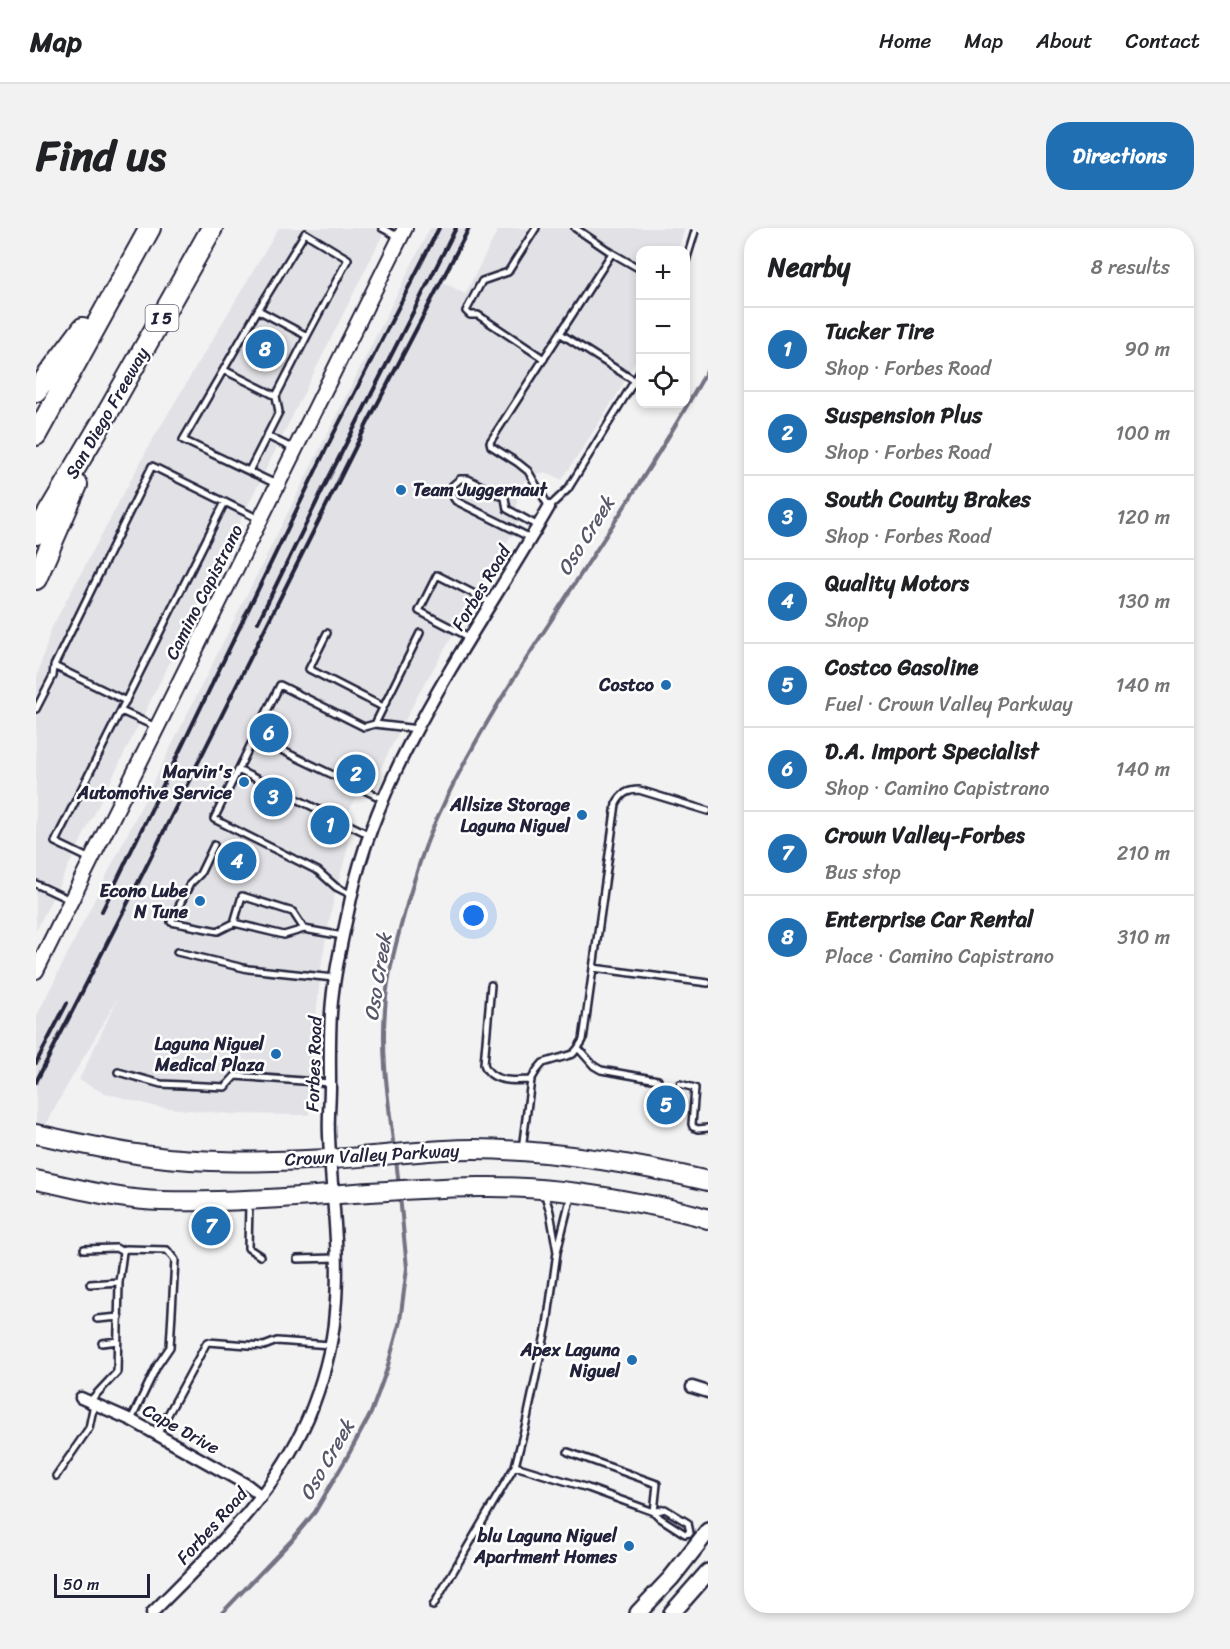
<!DOCTYPE html>
<meta charset="utf-8">
<style>
body{margin:0;font-family:Sriracha,sans-serif;background:#f2f2f2;color:#202124}
.controls{position:absolute;right:18px;top:18px;display:grid;overflow:hidden;border-radius:12px;box-shadow:0 3px 9px #0003}
.controls button{width:54px;height:54px;display:grid;place-items:center;padding:0;border:0;border-bottom:2px solid #e0e0e0;background:#fff;color:#202124;font:30px sans-serif}
.scale{position:absolute;left:18px;bottom:15px;width:96px;box-sizing:border-box;padding-left:6px;border:3px solid #22223b;border-top:0;font-size:16px;line-height:21px;white-space:nowrap;color:#22223b;-webkit-text-stroke:4px #fff;paint-order:stroke}
.you{position:absolute;left:438px;top:688px;width:21px;height:21px;margin:-15px;border:4px solid #fff;border-radius:50%;background:#1a73e8;box-shadow:0 0 0 9px #1a73e833}
.badge{display:grid;place-items:center;width:39px;height:39px;border-radius:50%;background:#1f6fb2;color:#fff;font-size:20px;font-weight:700}
.pin{position:absolute;translate:-50% -50%;border:3px solid #fff;box-shadow:0 2px 6px #0006}
.list{margin:0;padding:0;list-style:none}
h2{display:flex;justify-content:space-between;align-items:center;height:78px;margin:0;padding:0 24px;font-size:26px}
h2 small{font-size:20px;font-weight:400;color:#757577}
.list li{display:grid;grid-template-columns:39px 1fr auto;gap:18px;align-items:center;box-sizing:border-box;height:84px;padding:0 24px;border-top:2px solid #e0e0e0}
.list b{display:block;font-size:22px;white-space:nowrap}
.list p{margin:0;font-size:20px;white-space:nowrap;color:#757577}
.list em{font-size:20px;font-style:normal;color:#757577}
.icon{flex:none;width:33px;height:33px;fill:none;stroke:currentColor;stroke-width:2;stroke-linecap:round;stroke-linejoin:round}
.map{position:relative;flex:none;width:672px;height:1385px;overflow:hidden;border-radius:24px}
header{display:flex;align-items:center;gap:36px;box-sizing:border-box;height:84px;padding:0 30px;background:#fff;border-bottom:2px solid #e0e0e0}
header strong{font-size:28px}
nav{display:flex;gap:33px;margin-inline-start:auto;font-size:21px}
.intro{display:flex;align-items:center;justify-content:space-between;box-sizing:border-box;height:144px;padding:0 36px}
h1{margin:0;font-size:42px}
.button{padding:15px 27px;border-radius:24px;background:#1f6fb2;color:#fff;font-size:21px;font-weight:700}
main{display:flex;gap:36px;padding:0 36px}
aside{flex:1;background:#fff;border-radius:24px;box-shadow:0 3px 9px #0003}
.map>svg:first-child{display:block}
.built{fill:#e2e2e6}
.lines{fill:none;stroke-linecap:round;stroke-linejoin:round}
.stream{stroke:#727282;stroke-width:4}
.service-casing{stroke:#22223b;stroke-width:10}
.minor-casing{stroke:#22223b;stroke-width:15}
.tertiary-casing{stroke:#22223b;stroke-width:18}
.secondary-casing{stroke:#22223b;stroke-width:20}
.primary-casing{stroke:#22223b;stroke-width:22}
.motorway-casing{stroke:#22223b;stroke-width:24}
.service{stroke:#fff;stroke-width:5}
.minor{stroke:#fff;stroke-width:10}
.tertiary{stroke:#fff;stroke-width:14}
.secondary{stroke:#fff;stroke-width:15}
.primary{stroke:#fff;stroke-width:18}
.motorway{stroke:#fff;stroke-width:20}
.rail{stroke:#22223b;stroke-width:4}
.poi-dot{fill:#1f6fb2;stroke:#fff;stroke-width:2}
.labels{text-anchor:middle;dominant-baseline:central;stroke-width:5;stroke-linejoin:round;paint-order:stroke}
.shield{fill:#fff;stroke:#646476;stroke-width:1.5}
.shield-label{font-size:16px;font-weight:bold;fill:#22223b}
.street-label{font-size:18px;fill:#22223b;stroke:#fff}
.poi-label{font-size:18px;font-weight:bold;fill:#22223b;stroke:#fff;text-anchor:end}
.water-label{font-size:20px;font-style:italic;fill:#58586b;stroke:#fff}
</style>
<header>
<strong>Map</strong>
<nav><a>Home</a><a>Map</a><a>About</a><a>Contact</a></nav>
</header>
<div class="intro"><h1>Find us</h1><a class="button">Directions</a></div>
<main>
<div class="map">
<svg width="672" height="1385" viewBox="0 0 672 1385">
<rect width="100%" height="100%" fill="#f2f2f3"/>
<filter id="ink" filterUnits="userSpaceOnUse"><feTurbulence type="fractalNoise" baseFrequency=".0167" numOctaves="2"/><feDisplacementMap in="SourceGraphic" scale="12" xChannelSelector="R" yChannelSelector="G"/><feConvolveMatrix kernelMatrix="1 2 1 2 8 2 1 2 1" color-interpolation-filters="sRGB"/></filter>
<g filter="url(#ink)">
<path class="built" d="M243,0H350L0,703V452L15,401L114,216Z
M394,0H437L407,54L429,66L463,0H649L642,22H604V123L598,136L582,165L526,252L515,246L507,245L499,246L492,250L487,255L481,269V293L476,306L382,467L340,549L318,572L311,588L312,619L298,670L286,732L274,845L273,887L196,886L121,879L66,864L43,852L83,768L0,912V789Z"/>
<g class="lines">
<path class="stream" d="M358,922C353,876 345,829 349,782C351,746 361,711 371,676C380,646 389,615 403,586C434,518 475,454 516,391C569,308 624,227 672,141
M360,932L363,958
M186,1385L255,1313L279,1284L310,1231L335,1185L351,1141L364,1093L371,1040L364,968"/>
<g class="service-casing">
<path id="service" d="M346,0L363,9
M500,0L472,44L446,53L430,83L434,87H442L508,131
M539,0L576,25
M650,33L660,0
M604,41L576,25L454,214L455,218L482,235L492,243L513,279L532,261L604,144
M222,82L269,5L312,31L271,108
M525,106L599,153
M188,142L240,168
M231,208L258,221
M213,243L243,184L240,168L271,108L222,82L147,212L240,256
M495,310L420,273L415,266L416,258L424,251H432L469,270L471,281L502,298
M291,405L273,441L347,479
M435,410L383,383L401,347L456,375
M18,438L90,473
M0,481L17,448L18,438L116,238L223,291
M85,483L120,499
M339,496L384,405
M218,509L347,571
M202,542L334,607
M178,617L164,646L154,656L135,694L182,703L198,695L248,707L268,701L307,708
M54,631L19,614L189,274
M0,656L34,672
M316,667L300,659L282,643L178,591L244,457L328,499L339,496L382,501
M198,695L206,668L257,684L268,701
M141,724L212,741L298,750
M557,740L672,755
M455,757L448,836C454,855 479,853 495,852
M542,820L558,838L565,842L622,852
M82,844L125,856L189,859L199,848L294,855
M644,856L659,860L656,896L657,899L662,901L672,900
M486,921L495,852L501,842L507,835L537,826L542,820L547,812L580,576C585,566 591,562 603,562L672,583
M508,964L514,984L521,1024
M213,976L212,1020L224,1028
M48,1021L80,1020L87,1024L89,1021L131,1022L139,1032L134,1119L121,1138L95,1192
M261,1031L300,1030
M54,1056L83,1054
M61,1091L83,1089
M66,1115L82,1113
M54,1173L81,1144L83,1054L87,1024
M121,1207L171,1114L228,1118L241,1113L294,1117
M532,1224L621,1256L618,1284
M479,1238L552,1260L618,1284L624,1290L649,1306L654,1305L652,1295L629,1281L618,1284
M20,1248L53,1200L58,1176
M397,1378L479,1238L490,1195L511,1097L521,1024L535,967"/>
</g>
<g class="minor-casing">
<path id="minor" d="M656,1159L672,1164
M45,1170L95,1192L211,1257L225,1268
M116,1385C175,1325 237,1269 272,1190C285,1159 297,1118 299,1084C305,1025 295,966 293,907C292,891 294,874 294,858C294,830 293,801 296,773C299,739 308,704 315,670C346,529 442,403 513,279"/>
</g>
<g class="tertiary-casing">
<path id="tertiary" d="M0,743L369,0"/>
</g>
<g class="secondary-casing">
<path id="secondary" d="M602,1385L635,1350L672,1303
M636,1385L672,1344"/>
</g>
<g class="primary-casing">
<path id="primary" d="M0,906C36,914 71,922 107,927C168,936 232,934 293,931C342,929 390,921 438,921C518,922 595,935 672,953
M0,952C41,960 83,972 125,973C232,976 337,960 443,959C493,958 543,964 592,973C619,978 646,982 672,991"/>
</g>
<g class="motorway-casing">
<path id="motorway" d="M0,163L47,100
M0,207L114,0
M0,306L75,179L176,0
M0,351L41,257"/>
</g>
<use href="#service" class="service"/>
<use href="#minor" class="minor"/>
<use href="#tertiary" class="tertiary"/>
<use href="#secondary" class="secondary"/>
<use href="#primary" class="primary"/>
<use href="#motorway" class="motorway"/>
<path class="rail" d="M222,394L286,263L420,0
M66,683L295,211L403,0
M0,835L31,775
M0,854L107,645L331,196L433,0"/>
</g>
</g>
<g class="poi-dot">
<circle cx="365" cy="262" r="6"/>
<circle cx="630" cy="457" r="6"/>
<circle cx="208" cy="554" r="6"/>
<circle cx="546" cy="587" r="6"/>
<circle cx="164" cy="673" r="6"/>
<circle cx="240" cy="826" r="6"/>
<circle cx="596" cy="1132" r="6"/>
<circle cx="593" cy="1318" r="6"/>
</g>
<g class="labels">
<rect class="shield" x="109.5" y="77" width="33" height="26" rx="4.5"/>
<g class="shield-label">
<text x="126" y="90">I 5</text>
</g>
<g class="street-label">
<text transform="translate(71 185) rotate(-60)">San Diego Freeway</text>
<text transform="translate(445 360) rotate(-59)">Forbes Road</text>
<text transform="translate(168 364) rotate(-63)">Camino Capistrano</text>
<text transform="translate(278 836) rotate(-88)">Forbes Road</text>
<text transform="translate(336 927) rotate(-3)">Crown Valley Parkway</text>
<text transform="translate(145 1201) rotate(29)">Cape Drive</text>
<text transform="translate(176 1298) rotate(-48)">Forbes Road</text>
</g>
<g class="poi-label">
<text x="377" y="262" text-anchor="start">Team Juggernaut</text>
<text x="618" y="457">Costco</text>
<text x="196" y="544">Marvin's<tspan x="196" dy="21">Automotive Service</tspan></text>
<text x="534" y="577">Allsize Storage<tspan x="534" dy="21">Laguna Niguel</tspan></text>
<text x="152" y="663">Econo Lube<tspan x="152" dy="21">N Tune</tspan></text>
<text x="228" y="816">Laguna Niguel<tspan x="228" dy="21">Medical Plaza</tspan></text>
<text x="584" y="1122">Apex Laguna<tspan x="584" dy="21">Niguel</tspan></text>
<text x="581" y="1308">blu Laguna Niguel<tspan x="581" dy="21">Apartment Homes</tspan></text>
</g>
<g class="water-label">
<text transform="translate(550 308) rotate(-58)">Oso Creek</text>
<text transform="translate(342 749) rotate(-81)">Oso Creek</text>
<text transform="translate(291 1232) rotate(-60)">Oso Creek</text>
</g>
</g>
</svg>
<div class="controls">
<button>+</button>
<button>−</button>
<button><svg class="icon" aria-label="locate" viewBox="0 0 24 24"><circle cx="12" cy="12" r="6"/><path d="M12 2v4M12 18v4M2 12h4M18 12h4"/></svg></button>
</div>
<div class="scale">50 m</div>
<div class="you"></div>
<div class="pin badge" style="left:294px;top:597px">1</div>
<div class="pin badge" style="left:320px;top:546px">2</div>
<div class="pin badge" style="left:237px;top:569px">3</div>
<div class="pin badge" style="left:201px;top:633px">4</div>
<div class="pin badge" style="left:630px;top:877px">5</div>
<div class="pin badge" style="left:233px;top:505px">6</div>
<div class="pin badge" style="left:175px;top:998px">7</div>
<div class="pin badge" style="left:229px;top:121px">8</div>
</div>
<aside>
<h2>Nearby<small>8 results</small></h2>
<ul class="list">
<li><span class="badge">1</span><div><b>Tucker Tire</b><p>Shop · Forbes Road</p></div><em>90 m</em></li>
<li><span class="badge">2</span><div><b>Suspension Plus</b><p>Shop · Forbes Road</p></div><em>100 m</em></li>
<li><span class="badge">3</span><div><b>South County Brakes</b><p>Shop · Forbes Road</p></div><em>120 m</em></li>
<li><span class="badge">4</span><div><b>Quality Motors</b><p>Shop</p></div><em>130 m</em></li>
<li><span class="badge">5</span><div><b>Costco Gasoline</b><p>Fuel · Crown Valley Parkway</p></div><em>140 m</em></li>
<li><span class="badge">6</span><div><b>D.A. Import Specialist</b><p>Shop · Camino Capistrano</p></div><em>140 m</em></li>
<li><span class="badge">7</span><div><b>Crown Valley-Forbes</b><p>Bus stop</p></div><em>210 m</em></li>
<li><span class="badge">8</span><div><b>Enterprise Car Rental</b><p>Place · Camino Capistrano</p></div><em>310 m</em></li>
</ul>
</aside>
</main>
